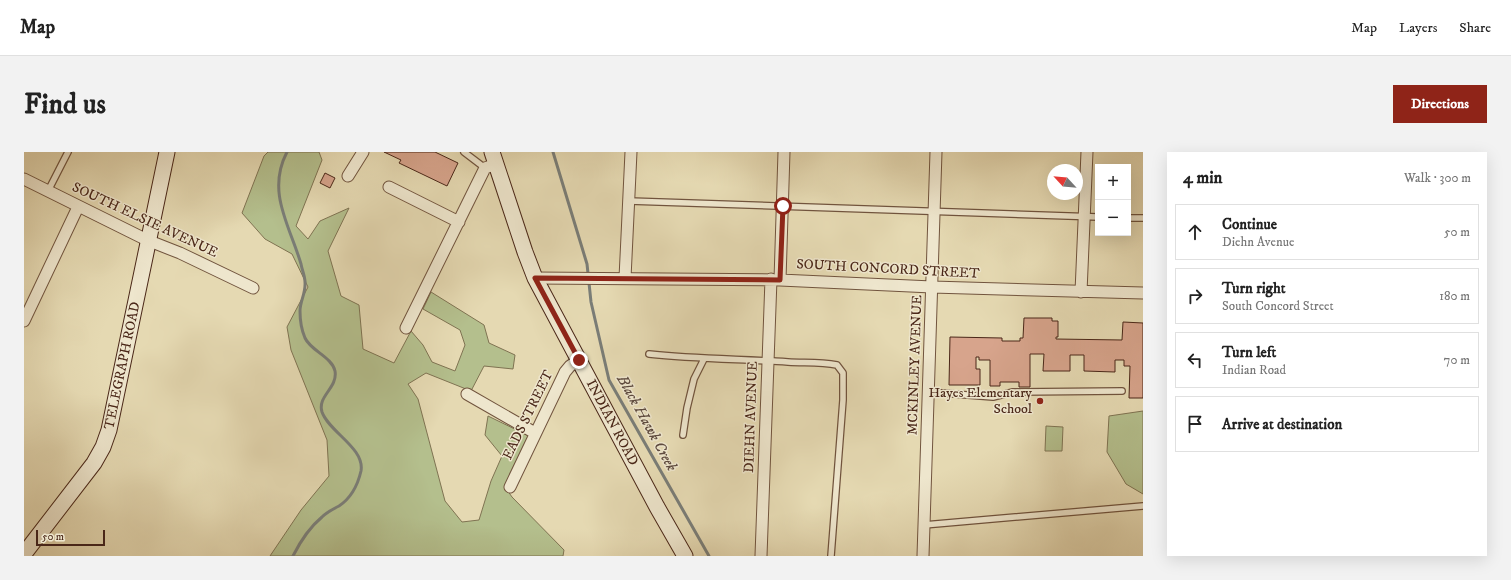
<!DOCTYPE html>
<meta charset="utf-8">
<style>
body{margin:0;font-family:"IM FELL DW Pica",serif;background:#f2f2f2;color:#222}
.controls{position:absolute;right:12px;top:12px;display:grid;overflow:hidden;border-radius:0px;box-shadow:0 4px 16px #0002}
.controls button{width:36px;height:36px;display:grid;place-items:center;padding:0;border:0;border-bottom:1px solid #e0e0e0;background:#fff;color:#222;font:20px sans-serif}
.compass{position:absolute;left:1023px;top:12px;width:36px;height:36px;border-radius:50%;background:#fff;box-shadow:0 4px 16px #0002;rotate:296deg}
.scale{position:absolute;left:12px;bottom:10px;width:69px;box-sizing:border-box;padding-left:4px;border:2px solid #4a2718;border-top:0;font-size:11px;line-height:14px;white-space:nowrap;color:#4a2718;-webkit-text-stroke:3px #eee6cd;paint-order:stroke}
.stop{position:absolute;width:12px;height:12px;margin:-9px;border:3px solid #8f2418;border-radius:50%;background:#fff}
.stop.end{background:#8f2418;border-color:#fff;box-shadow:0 1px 4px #0008}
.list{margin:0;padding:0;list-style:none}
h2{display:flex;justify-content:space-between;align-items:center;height:52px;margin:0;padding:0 16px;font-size:17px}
h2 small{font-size:13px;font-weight:400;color:#767676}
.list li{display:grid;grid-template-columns:26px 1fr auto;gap:12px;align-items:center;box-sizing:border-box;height:56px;margin:0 8px 8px;padding:0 8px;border:1px solid #e0e0e0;border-radius:0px}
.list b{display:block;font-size:15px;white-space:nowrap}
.list p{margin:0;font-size:13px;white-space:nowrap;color:#767676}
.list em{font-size:13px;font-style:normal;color:#767676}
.icon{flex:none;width:22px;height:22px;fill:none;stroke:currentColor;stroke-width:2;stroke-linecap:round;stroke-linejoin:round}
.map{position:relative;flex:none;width:1119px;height:404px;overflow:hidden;border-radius:0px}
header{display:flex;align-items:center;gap:24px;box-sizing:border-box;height:56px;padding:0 20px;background:#fff;border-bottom:1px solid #e0e0e0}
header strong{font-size:19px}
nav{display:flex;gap:22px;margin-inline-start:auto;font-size:14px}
.intro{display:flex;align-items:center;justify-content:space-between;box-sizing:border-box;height:96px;padding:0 24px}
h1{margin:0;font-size:28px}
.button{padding:10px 18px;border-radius:0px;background:#8f2418;color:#fff;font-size:14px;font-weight:700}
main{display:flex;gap:24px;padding:0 24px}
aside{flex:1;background:#fff;border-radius:0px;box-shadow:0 4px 16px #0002}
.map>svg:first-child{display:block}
.green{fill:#b4bf8d;stroke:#7f7352}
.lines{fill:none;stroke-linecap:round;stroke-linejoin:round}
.stream{stroke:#7a7d77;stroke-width:3}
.building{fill:#d7a48c;stroke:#4a2718}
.lane-casing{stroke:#71543e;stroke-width:8}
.street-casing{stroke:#71543e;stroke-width:13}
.secondary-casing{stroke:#4a2718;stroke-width:17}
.lane{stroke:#eee6cd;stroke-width:5.5}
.street{stroke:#eee6cd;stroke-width:11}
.secondary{stroke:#eee6cd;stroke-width:15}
.route{stroke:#8f2418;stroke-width:5}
.poi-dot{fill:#8f2418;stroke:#eee6cd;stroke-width:1.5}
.labels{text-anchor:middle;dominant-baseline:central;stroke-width:3;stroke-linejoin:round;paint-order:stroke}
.street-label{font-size:14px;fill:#4a2718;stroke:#eee6cd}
.poi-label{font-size:14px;fill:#4a2718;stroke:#eee6cd;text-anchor:end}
.water-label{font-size:15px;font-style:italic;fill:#5e4b40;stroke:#eee6cd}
</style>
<header>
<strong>Map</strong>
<nav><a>Map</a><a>Layers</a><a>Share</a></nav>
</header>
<div class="intro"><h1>Find us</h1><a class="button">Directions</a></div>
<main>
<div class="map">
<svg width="1119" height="404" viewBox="0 0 1119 404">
<rect width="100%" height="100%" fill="#e5d9b2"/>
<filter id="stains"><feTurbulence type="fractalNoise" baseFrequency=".005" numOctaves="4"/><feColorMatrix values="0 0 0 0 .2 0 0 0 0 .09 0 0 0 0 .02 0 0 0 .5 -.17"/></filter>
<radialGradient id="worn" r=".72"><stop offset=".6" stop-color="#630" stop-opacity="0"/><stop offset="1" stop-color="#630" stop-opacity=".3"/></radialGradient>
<path class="green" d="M244,0H295L298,8L272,74L284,87L296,69L325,56L304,99L317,144L335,153L339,197L370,211L387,179L399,193L408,210L431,219L441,193L436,178L399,157L407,140L460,173L465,191L491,203L489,217L460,214L447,239L402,221L384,232L394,247L421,349L438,370L455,368L467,329L478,304L461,283L464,264L505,284L481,335L488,345L540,398L539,404H246L277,358L305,324L303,288L267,198L263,175L284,135L268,102L241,87L218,61L240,4Z
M1119,259V342L1102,332L1083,300L1085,264Z
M1022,274L1039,275L1038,299H1021Z"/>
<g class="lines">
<path class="stream" d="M263,0C242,40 266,74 277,112C278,118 281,124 281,130C282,141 276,149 276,159C276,167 278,179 281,186C287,199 308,205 311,219C314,236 293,244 298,260C305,280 341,296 337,319C334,332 327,346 315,354C309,357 303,360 298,365C286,375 276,390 269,404
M529,0L563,112L567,150L585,228L685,404"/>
</g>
<path class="building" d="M360,0H411L434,11L423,34L375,11L377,8Z
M301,21L311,26L306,36L296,31Z
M1000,166H1028V169H1034V185H1032V187L1098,188L1099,170L1119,171V246H1105L1106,214H1100V208H1091V220L1060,219V203H1046V219H1019L1020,202H1006V235H995V230H976V234H966V208H955V205H952V217H956V233H925L926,185L978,186V189H996V186H999Z"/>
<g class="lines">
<g class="lane-casing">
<path id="lane" d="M440,0L461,16
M24,39L44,0
M605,49L1074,65
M1104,66H1119
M625,202C671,207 718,207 764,210C781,211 796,210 813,213L819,221V248L807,404
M905,240L969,245L989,240L1098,239
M659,283L663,256L670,227L680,207
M900,373L1119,354"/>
</g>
<g class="street-casing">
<path id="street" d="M324,24L339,0
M0,27L123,88L156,101L229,136
M365,35L435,70
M511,126L756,128L908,135L1119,141
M601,126L607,0
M756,128L760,0
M1057,140L1063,0
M0,169L54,55
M382,176L461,16L472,12
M443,242L511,281
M486,335L541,220L546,214L555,208
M737,404L747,127
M899,404L912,0"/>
</g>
<g class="secondary-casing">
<g id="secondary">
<path id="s1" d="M468,0L501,100L511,126L633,355L661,404"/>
<path id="s2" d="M0,402L70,311L79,295L85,278L143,0"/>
</g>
</g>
<use href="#lane" class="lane"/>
<use href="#street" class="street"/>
<use href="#secondary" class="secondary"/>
</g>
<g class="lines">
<path class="route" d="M555,208L511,126L756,128L759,54"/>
</g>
<circle class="poi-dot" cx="1016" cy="249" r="4"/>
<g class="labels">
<g class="street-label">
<text transform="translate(121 68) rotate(25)">SOUTH ELSIE AVENUE</text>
<text transform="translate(864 117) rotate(3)">SOUTH CONCORD STREET</text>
<text stroke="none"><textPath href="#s2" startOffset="217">TELEGRAPH ROAD</textPath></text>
<text transform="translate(891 213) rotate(-88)">MCKINLEY AVENUE</text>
<text transform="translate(504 263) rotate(-64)">EADS STREET</text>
<text transform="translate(727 265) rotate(-88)">DIEHN AVENUE</text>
<text stroke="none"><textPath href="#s1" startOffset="297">INDIAN ROAD</textPath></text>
</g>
<g class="poi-label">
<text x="1008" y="241">Hayes Elementary<tspan x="1008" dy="16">School</tspan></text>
</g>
<g class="water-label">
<text transform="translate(623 271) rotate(61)">Black Hawk Creek</text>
</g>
</g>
<rect width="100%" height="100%" filter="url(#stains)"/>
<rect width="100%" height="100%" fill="url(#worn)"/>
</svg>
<div class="controls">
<button>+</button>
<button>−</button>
</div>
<svg class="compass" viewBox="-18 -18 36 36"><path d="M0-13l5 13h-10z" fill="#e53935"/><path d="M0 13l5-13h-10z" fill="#767676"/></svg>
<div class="scale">50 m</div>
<div class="stop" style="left:759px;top:54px"></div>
<div class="stop end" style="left:555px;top:208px"></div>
</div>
<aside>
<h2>4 min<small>Walk · 300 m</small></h2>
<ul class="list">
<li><svg class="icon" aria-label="ahead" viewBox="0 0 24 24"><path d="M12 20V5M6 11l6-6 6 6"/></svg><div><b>Continue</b><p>Diehn Avenue</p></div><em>50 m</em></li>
<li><svg class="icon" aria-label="right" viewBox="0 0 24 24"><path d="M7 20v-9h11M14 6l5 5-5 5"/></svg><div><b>Turn right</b><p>South Concord Street</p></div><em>180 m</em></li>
<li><svg class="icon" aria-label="left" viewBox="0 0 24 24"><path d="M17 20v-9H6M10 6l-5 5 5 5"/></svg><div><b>Turn left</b><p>Indian Road</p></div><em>70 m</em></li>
<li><svg class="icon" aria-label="arrive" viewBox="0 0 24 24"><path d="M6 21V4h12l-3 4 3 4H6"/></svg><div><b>Arrive at destination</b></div></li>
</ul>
</aside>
</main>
